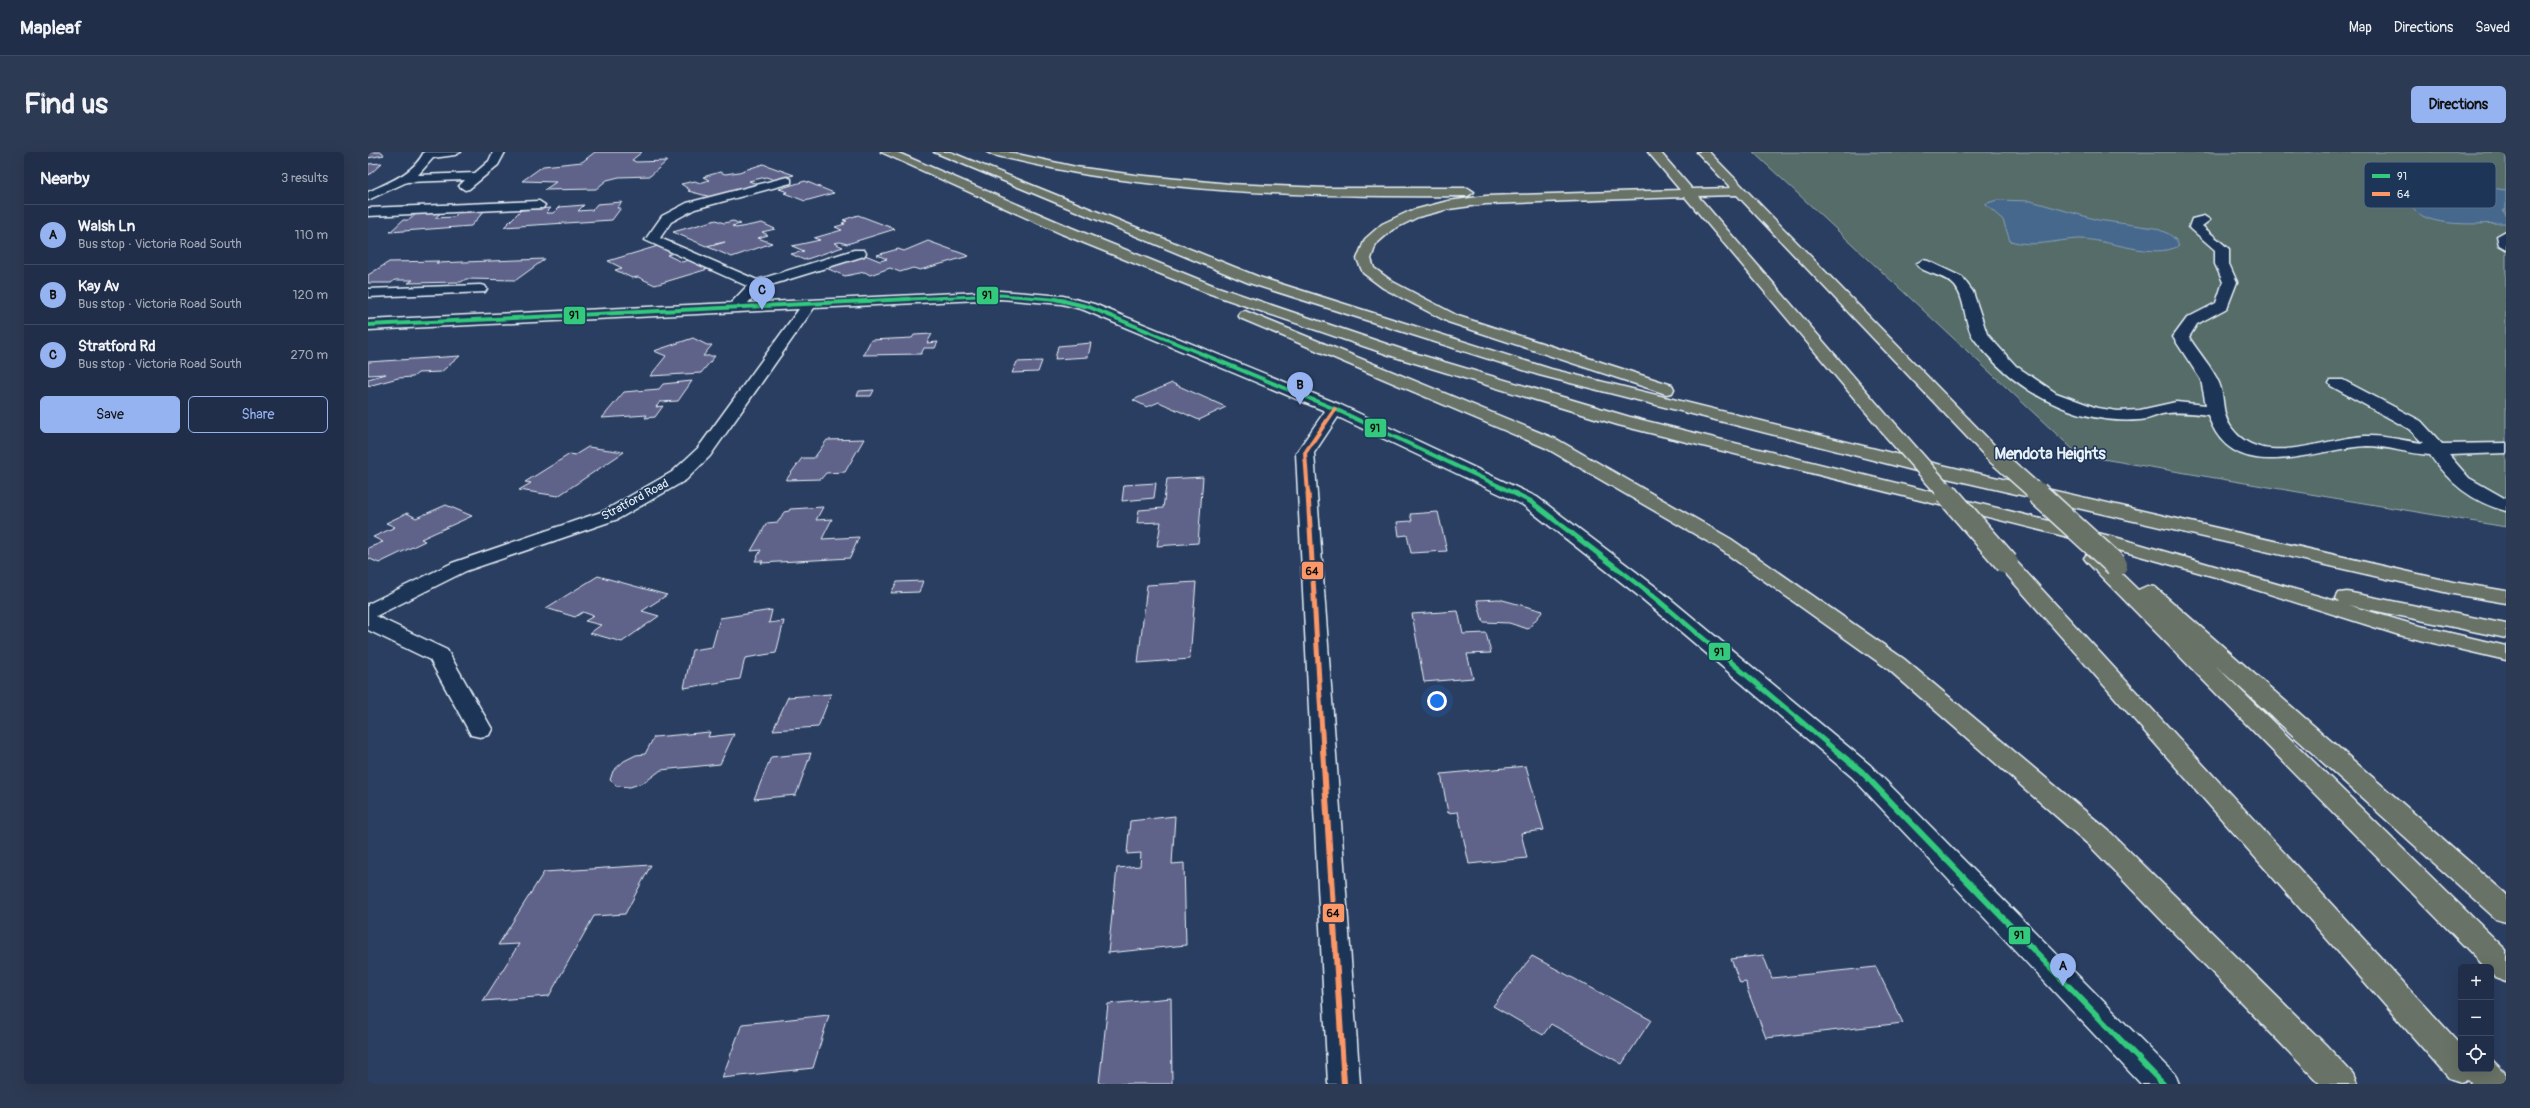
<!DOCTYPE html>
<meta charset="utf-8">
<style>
body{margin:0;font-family:Pangolin,sans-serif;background:#2d3a53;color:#f1f3f6}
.controls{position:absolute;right:12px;bottom:12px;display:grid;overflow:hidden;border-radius:6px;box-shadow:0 4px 16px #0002}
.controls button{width:36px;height:36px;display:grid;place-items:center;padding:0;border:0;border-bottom:1px solid #3d4a61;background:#202e49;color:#f1f3f6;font:20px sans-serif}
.you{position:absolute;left:1069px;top:549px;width:14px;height:14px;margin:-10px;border:3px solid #fff;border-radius:50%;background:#1a73e8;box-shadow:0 0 0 6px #1a73e833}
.badge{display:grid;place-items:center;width:26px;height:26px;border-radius:50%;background:#95b2f1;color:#111;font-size:13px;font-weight:700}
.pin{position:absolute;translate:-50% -33px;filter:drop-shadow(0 1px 2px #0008)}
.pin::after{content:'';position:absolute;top:21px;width:14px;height:12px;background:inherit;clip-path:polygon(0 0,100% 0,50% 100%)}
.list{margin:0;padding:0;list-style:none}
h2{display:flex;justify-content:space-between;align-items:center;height:52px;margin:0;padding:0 16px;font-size:17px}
h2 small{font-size:13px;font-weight:400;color:#a2a8b4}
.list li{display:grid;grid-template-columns:26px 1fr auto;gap:12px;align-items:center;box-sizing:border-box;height:60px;padding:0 16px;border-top:1px solid #3d4a61}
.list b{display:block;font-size:15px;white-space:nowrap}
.list p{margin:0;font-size:13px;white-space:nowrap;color:#a2a8b4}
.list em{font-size:13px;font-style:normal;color:#a2a8b4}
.actions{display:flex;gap:8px;padding:12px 16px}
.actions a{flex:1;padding:9px 0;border:1px solid #95b2f1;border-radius:6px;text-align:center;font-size:14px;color:#95b2f1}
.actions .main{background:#95b2f1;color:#111}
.icon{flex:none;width:22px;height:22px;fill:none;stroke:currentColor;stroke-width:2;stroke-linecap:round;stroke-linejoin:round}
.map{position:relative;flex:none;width:2138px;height:932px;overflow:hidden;border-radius:6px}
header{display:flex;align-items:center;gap:24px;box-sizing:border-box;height:56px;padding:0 20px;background:#202e49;border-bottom:1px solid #3d4a61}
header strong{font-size:19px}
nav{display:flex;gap:22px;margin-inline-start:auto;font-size:14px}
.intro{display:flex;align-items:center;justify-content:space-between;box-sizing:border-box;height:96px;padding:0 24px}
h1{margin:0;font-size:28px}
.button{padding:10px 18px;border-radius:6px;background:#95b2f1;color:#111;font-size:14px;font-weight:700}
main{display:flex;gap:24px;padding:0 24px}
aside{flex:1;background:#202e49;border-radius:6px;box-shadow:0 4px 16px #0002}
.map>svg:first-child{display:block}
.green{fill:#556c68;stroke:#9eaeb0}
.water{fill:#47688d;stroke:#879fb8}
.building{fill:#5e648a;stroke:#e8f1f8}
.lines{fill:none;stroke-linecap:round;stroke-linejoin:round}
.minor-casing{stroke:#e8f1f8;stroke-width:3}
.highway-casing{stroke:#e8f1f8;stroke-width:3}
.minor{fill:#1d3557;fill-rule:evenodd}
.highway{fill:#697266;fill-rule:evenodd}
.highway-bridge-far1-casing{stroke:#e8f1f8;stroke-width:19;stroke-linecap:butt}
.highway-bridge-casing{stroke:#e8f1f8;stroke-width:25;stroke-linecap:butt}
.highway-bridge-far1{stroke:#697266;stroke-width:16}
.highway-bridge{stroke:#697266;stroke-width:22}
.bus-1-far3-casing{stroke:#1d3557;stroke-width:4.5}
.bus-1-far2-casing{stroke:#1d3557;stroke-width:6}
.bus-1-far1-casing{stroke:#1d3557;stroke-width:8}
.bus-1-casing{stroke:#1d3557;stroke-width:10}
.bus-2-far2-casing{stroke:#1d3557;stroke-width:6}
.bus-2-far1-casing{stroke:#1d3557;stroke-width:8}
.bus-2-casing{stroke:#1d3557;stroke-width:10}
.bus-1-far3{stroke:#33ca7d;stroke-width:3}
.bus-1-far2{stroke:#33ca7d;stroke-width:4}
.bus-1-far1{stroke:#33ca7d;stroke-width:5}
.bus-1{stroke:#33ca7d;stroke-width:6}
.bus-2-far2{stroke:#fc9868;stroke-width:4}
.bus-2-far1{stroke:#fc9868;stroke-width:5}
.bus-2{stroke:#fc9868;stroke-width:6}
.labels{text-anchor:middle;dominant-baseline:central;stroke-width:3;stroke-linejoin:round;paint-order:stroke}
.street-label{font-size:12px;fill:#e8f1f8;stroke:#1d3557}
.district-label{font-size:16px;font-weight:bold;fill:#e8f1f8;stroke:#1d3557}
.key{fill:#1d3557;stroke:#5a6d87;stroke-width:1}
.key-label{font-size:11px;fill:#e8f1f8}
.line-badge{stroke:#1d3557;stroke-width:1.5}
.pale-badge-label{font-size:11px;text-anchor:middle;font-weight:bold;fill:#111}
</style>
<header>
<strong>Mapleaf</strong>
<nav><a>Map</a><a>Directions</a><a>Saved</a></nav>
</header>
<div class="intro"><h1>Find us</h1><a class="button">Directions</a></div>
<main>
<aside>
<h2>Nearby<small>3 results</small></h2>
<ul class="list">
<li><span class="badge">A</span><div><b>Walsh Ln</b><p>Bus stop · Victoria Road South</p></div><em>110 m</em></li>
<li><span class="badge">B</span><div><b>Kay Av</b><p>Bus stop · Victoria Road South</p></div><em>120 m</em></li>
<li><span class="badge">C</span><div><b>Stratford Rd</b><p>Bus stop · Victoria Road South</p></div><em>270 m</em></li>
</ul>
<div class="actions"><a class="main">Save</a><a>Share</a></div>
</aside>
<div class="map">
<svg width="2138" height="932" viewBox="0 0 2138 932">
<rect width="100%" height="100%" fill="#2a3e61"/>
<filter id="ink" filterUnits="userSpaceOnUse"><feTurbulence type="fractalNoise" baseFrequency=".025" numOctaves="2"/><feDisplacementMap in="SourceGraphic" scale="8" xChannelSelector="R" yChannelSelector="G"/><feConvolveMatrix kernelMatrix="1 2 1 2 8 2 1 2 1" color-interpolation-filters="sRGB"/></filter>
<g filter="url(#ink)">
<path class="green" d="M1385,0H2138V375L1711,303Z"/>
<path class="water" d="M2096,32L2138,38V57L2135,59L2138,63V71C2116,71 2054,78 2044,53C2054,48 2065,49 2071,40L2066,33Z
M1629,48L1663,49L1730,68L1787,76L1801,82L1808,88L1811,94C1785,108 1740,87 1711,87C1687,88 1666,96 1642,89L1635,68L1617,52Z"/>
<path class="building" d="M0,0H14L16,3L0,6Z
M227,0H274L264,8L268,10L299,9L282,24L251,25L239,28L228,37L176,38L188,30L154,29L175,14L214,10Z
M14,11L1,23H0V12Z
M395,12L426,23L407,28L398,25L381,29L389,32L343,45L320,39L322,38L313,32L327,29L332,31L341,28L335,25L352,20L357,22L371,20Z
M437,29L466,41L437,49L416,41L420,40L411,37Z
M254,50L249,56H253L244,68L136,75L153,58L183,56L178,61H185L191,55L216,53L210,59L224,58L229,52Z
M118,57L103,74L22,80L35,68H41L48,62L74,60L67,66L86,65L92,59Z
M490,63L527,77L479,92L472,90L466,91L475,95L436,108L423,102L436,99L424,94L452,88L446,86L474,78L467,75L477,72L474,71L479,69L475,68Z
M348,68L356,71L365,69L373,72L364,74L368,76L394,71L407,77L394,80L400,83L390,86L404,91L364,105L340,95L357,90L338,94L305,80Z
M560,89L601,104L552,118L545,116L532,120L522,116L502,123L497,120L477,124L458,116L497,103L512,109L519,107L509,103L530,97L536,99Z
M290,94L306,101L299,103L314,110L321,108L340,117L287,133L270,125L264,126L247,118L254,116L240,109Z
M177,107L148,128L98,127L93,130L40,131L45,128H27L23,131H0V123L21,110L71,109L68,111Z
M564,182L559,191L570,190L567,196H556L553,202L495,203L503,188L544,186L546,183Z
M325,186L339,193H344L335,204H347L333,221L282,224L298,204L286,199Z
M723,191L720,205L687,207L690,194Z
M92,204L73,220L50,221L45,225L30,226L0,234V227L18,222L0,223V210Z
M674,209L670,220L644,221L649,210Z
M324,229L310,249L292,250L288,255L295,254L287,265L277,266L279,263L234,266L256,240L291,237L295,232Z
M804,231L858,255L831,268L791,250L779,255L765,248Z
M506,238L503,244H489L491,239Z
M496,287L477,320L458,321L453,327L418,328L434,306H446L459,288Z
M220,295L256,300L190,344L151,338L163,331L157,330L202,302L207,303Z
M835,325L830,391L789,394L793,370L769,371L771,358L795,356L799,327Z
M788,331L786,346L754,349L756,333Z
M78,353L104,364L53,387L57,389L11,411L0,406V396L15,390L5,385L27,375L18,371L39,361L48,366Z
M455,355L448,368L464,367L454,387L491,385L482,406L393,411L395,409H387L393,398L383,399L399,371L410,370L416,360L421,359L422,357Z
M1070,360L1079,399L1043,401L1039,383L1031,384L1029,370L1044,369L1042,362Z
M230,424L299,443L274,459L291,464L254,490L222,481L233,473L217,469L226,464L215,460L207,465L178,456Z
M555,429L551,440L523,441L529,430Z
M828,430L822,507L770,511L779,433Z
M1131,447L1175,459L1160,477L1141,471L1115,470L1109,448Z
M404,458L401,471L416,469L408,501L377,506L372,527L316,536L324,498L344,495L352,466Z
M1090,459L1095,482L1118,481L1123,501L1099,502L1105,526L1056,530L1044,462Z
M463,542L450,575L405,578L420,545Z
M342,580L340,585L366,582L352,612L293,618L277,630L262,635L248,634L242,628L245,619L256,609L268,603L277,602L286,585Z
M443,601L428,643L386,647L403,605Z
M1158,614L1176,678L1153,681L1159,706L1101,712L1090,660L1080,661L1073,622Z
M807,664L804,712L816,711L818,793L740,801L749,716L772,714L773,701L759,702L762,669Z
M283,713L257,762L226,764L181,844L115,849L151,792L130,793L176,720Z
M1395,803L1404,826L1508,815L1535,871L1398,886L1379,837L1378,830L1372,831L1363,807Z
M1164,804L1283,868L1254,912L1183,872L1175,883L1125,854Z
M803,846L804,932H731L740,852Z
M461,863L445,916L354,926L374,872Z"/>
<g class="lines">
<g class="minor-casing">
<path id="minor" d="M56,0H93L87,3L65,6L50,23L107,21L121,9L125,0H137L130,13L101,37L97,38L91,34L97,28L39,30L0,48V40C21,30 45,22 56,0Z
M419,25L423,27V31L327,57L303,70L292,86L389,128L486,98H496L498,101L496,104L393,136L380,151L632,139L695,144L726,152L973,253L1169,345L1288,435L1502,613L1807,922L1811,932H1773L1484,625L1272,445L1155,353L970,265L946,301L992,932H960L928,301L957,259L716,158L694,152L632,147L446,156L342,304L318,328L250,367L98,419L8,464L79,498L124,577L121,583L112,585L103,583L62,508L0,478V452L84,411L236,359L304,320L330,296L431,157L0,178V168L363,151L379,134L277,88L294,64L319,51Z
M171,49L177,53L175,56L0,64V56Z
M1836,64L1842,68L1834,74L1861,97V112L1869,130L1859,156L1829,172L1821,185C1830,200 1844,215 1851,231C1857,245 1853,261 1863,275C1893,318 1955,286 1997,284C2016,283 2036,289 2055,291L2041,277L1963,234L1961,231L1963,228H1975L2053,269L2074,292L2138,291V301L2081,303L2101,326L2138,347V359C2104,350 2081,331 2062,303C2041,302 2020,294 1999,294C1947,296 1864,337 1840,263C1825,261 1809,259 1794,262C1787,264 1779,268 1771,268C1707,273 1645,238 1607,188C1595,172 1599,150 1587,134C1577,122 1555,122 1548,112L1555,108L1560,109L1594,125L1605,140L1619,182L1648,214L1688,241L1729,256L1750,259L1772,258L1808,250L1838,253L1833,228L1805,185L1819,166L1848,151L1855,130L1847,112V98L1821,75L1824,67Z
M2138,79V97L2131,93L2129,84Z
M112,133L117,134L119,137L117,140L0,145V137Z"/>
</g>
<g class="highway-casing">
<path id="highway" d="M513,0H528L704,76L847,134L1039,199L1262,265L1750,386L1971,450L1968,446L1971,441L1979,440L2138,472V486L1980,453L2044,472L2138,494V508L2031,483L1851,426L1736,394L1250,273L1027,205L837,140L694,82Z
M566,0H582L891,125L1183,217L1552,308L2085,430L2138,439V451L2085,442L1552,320L1171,223L881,131Z
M619,0H640L708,15L767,23L862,32L957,36H1100L1106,40L1100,44C973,45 846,43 720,23C688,18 656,10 625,3Z
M1280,0H1292L1324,37L1363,36L1329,0H1341L1629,296L1632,300L1629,304H1617L1369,43L1330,44L1524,269L1527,273L1524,277H1512L1317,45L1118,52L1081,57L1050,65L1024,78L1008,92L1003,107L1006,116L1025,130L1090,164L1304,233L1306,237L1304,241L1298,242L1080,170L1015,136L995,121L989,107L997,87L1014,72L1042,59L1080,49L1118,44L1312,38Z
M877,159L1190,288L1363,387L1536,507L1741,679L1958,893L1985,922L1989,932H1952L1721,693L1520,517L1349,395L1178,296L872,166L870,163L872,160Z
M1726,400L1733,402L1770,438L1779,434L1787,435L2138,742V770L2128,767L1847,513L2138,798V830L2127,826L2123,821V815H2117L1719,410L1716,406L1719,402Z
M1639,405L1646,407L2093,893V917H2123V907L2138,922V932H2104L2100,928L2093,930L2081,926L1632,415L1629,411L1632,407Z"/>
</g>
<use href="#minor" class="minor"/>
<use href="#highway" class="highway"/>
<g class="highway-bridge-far1-casing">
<path id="highway-bridge-far1" d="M1518,273L1579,342
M1623,300L1670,342"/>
</g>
<g class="highway-bridge-casing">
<path id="highway-bridge" d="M1578,341L1639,411
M1669,341L1748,413"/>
</g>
<use href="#highway-bridge-far1" class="highway-bridge-far1"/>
<use href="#highway-bridge" class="highway-bridge"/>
<g class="bus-1-far3-casing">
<path id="bus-1-far3" d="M520,148L632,143L696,148"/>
</g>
<g class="bus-1-far2-casing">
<path id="bus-1-far2" d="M687,147L721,155L967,257L1148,342
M0,173L541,147"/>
</g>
<g class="bus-1-far1-casing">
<path id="bus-1-far1" d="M1146,341L1162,349L1280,440L1467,598"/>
</g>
<g class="bus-1-casing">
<path id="bus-1" d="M1466,597L1493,619L1795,932"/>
</g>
<g class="bus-2-far2-casing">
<path id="bus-2-far2" d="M940,342L937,301L967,257"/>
</g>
<g class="bus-2-far1-casing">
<path id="bus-2-far1" d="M940,341L955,598"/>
</g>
<g class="bus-2-casing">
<path id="bus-2" d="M955,597L976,932"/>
</g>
<use href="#bus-1-far3" class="bus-1-far3"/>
<use href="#bus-1-far2" class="bus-1-far2"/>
<use href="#bus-1-far1" class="bus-1-far1"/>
<use href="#bus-1" class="bus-1"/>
<use href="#bus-2-far2" class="bus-2-far2"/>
<use href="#bus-2-far1" class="bus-2-far1"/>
<use href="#bus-2" class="bus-2"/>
</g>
</g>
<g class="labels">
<g class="street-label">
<text transform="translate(267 348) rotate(-28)">Stratford Road</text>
</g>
<g class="district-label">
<text x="1682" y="302">Mendota Heights</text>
</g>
</g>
<rect x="1996" y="10" width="132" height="46" rx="6" class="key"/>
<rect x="2004" y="22" width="18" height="4" fill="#33ca7d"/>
<rect x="2004" y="40" width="18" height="4" fill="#fc9868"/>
<g class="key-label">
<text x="2029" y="28">91</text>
<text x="2029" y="46">64</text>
</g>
<g class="line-badge">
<rect x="608" y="134" width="23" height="19" rx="4" fill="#33ca7d"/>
<rect x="195" y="154" width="23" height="19" rx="4" fill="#33ca7d"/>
<rect x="996" y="266" width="23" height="20" rx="4" fill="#33ca7d"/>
<rect x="933" y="409" width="23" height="19" rx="4" fill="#fc9868"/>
<rect x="1340" y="490" width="23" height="19" rx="4" fill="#33ca7d"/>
<rect x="954" y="751" width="23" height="20" rx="4" fill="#fc9868"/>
<rect x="1640" y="774" width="23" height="19" rx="4" fill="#33ca7d"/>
</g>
<g class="pale-badge-label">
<text x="619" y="147">91</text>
<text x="206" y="167">91</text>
<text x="1007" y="280">91</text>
<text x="944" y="423">64</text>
<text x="1351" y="504">91</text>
<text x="965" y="765">64</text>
<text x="1651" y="787">91</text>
</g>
</svg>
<div class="controls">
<button>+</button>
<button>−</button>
<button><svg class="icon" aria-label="locate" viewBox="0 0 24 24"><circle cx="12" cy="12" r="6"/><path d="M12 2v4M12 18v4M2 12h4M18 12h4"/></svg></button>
</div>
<div class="you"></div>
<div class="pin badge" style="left:1695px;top:834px">A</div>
<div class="pin badge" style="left:932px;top:253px">B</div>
<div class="pin badge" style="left:394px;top:158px">C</div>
</div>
</main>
